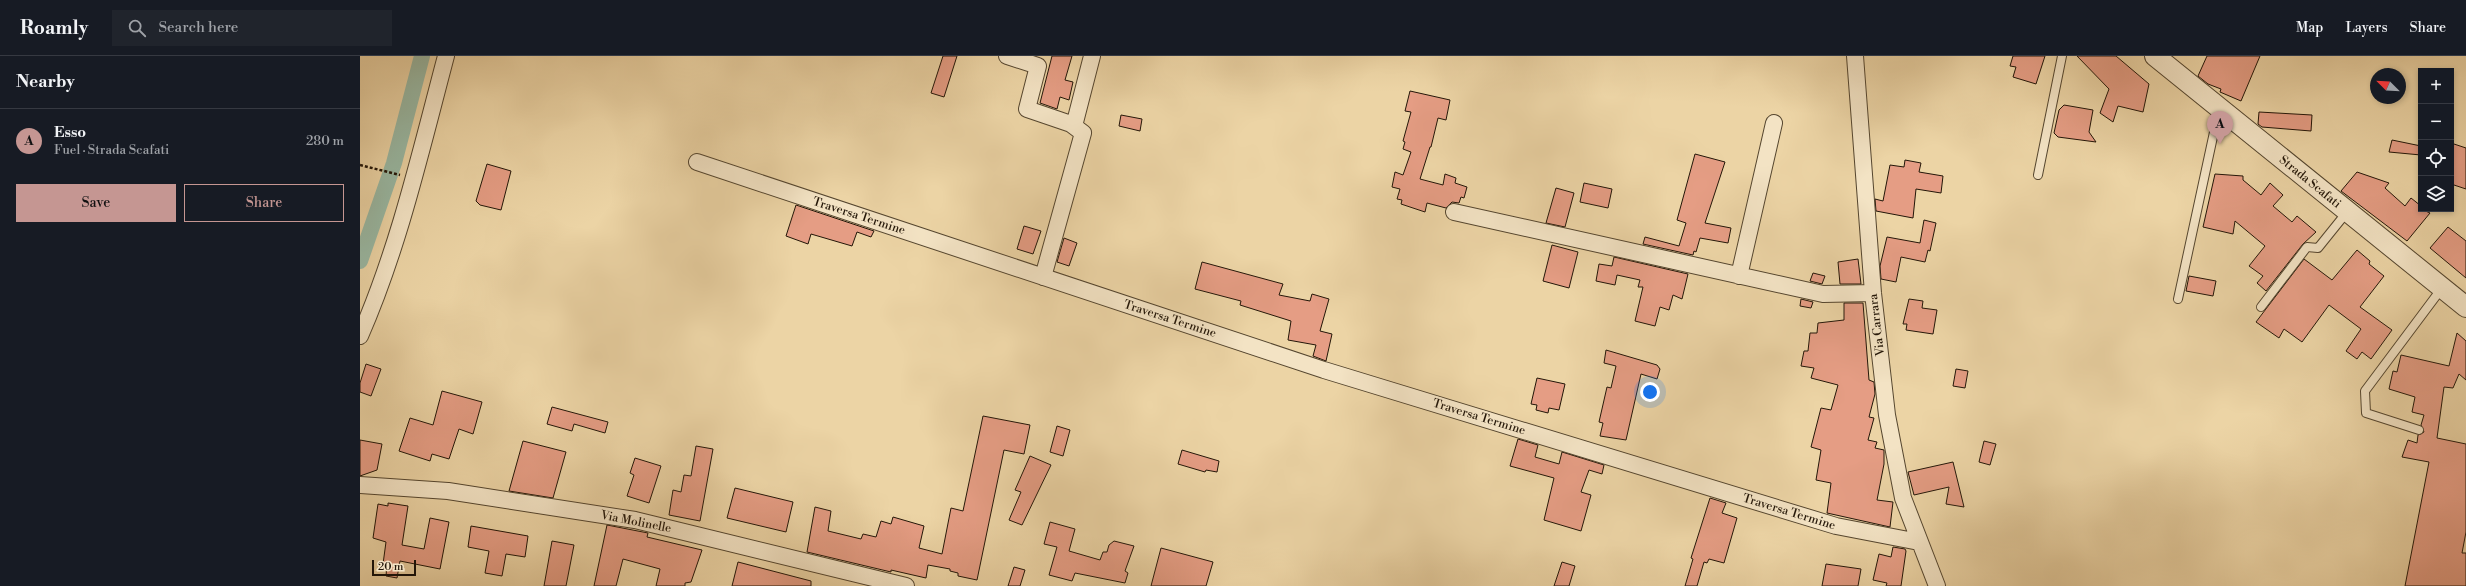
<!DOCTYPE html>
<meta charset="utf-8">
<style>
body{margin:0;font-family:"Libre Bodoni",serif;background:#20242c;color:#f1f3f6}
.controls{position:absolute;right:12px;top:12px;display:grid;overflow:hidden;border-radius:0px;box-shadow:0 2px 6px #0003}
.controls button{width:36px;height:36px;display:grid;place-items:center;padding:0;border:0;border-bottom:1px solid #363941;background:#171b24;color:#f1f3f6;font:20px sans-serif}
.compass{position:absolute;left:2010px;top:12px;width:36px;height:36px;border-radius:50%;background:#171b24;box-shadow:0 2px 6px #0003;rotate:294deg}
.scale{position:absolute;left:12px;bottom:10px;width:44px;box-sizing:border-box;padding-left:4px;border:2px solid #231608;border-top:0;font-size:11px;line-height:14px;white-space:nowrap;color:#231608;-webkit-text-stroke:3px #f3e3c4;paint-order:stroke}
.you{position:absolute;left:1290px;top:336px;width:14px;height:14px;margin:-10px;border:3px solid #fff;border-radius:50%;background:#1a73e8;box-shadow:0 0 0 6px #1a73e833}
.badge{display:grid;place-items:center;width:26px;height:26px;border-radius:50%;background:#c59692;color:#111;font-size:13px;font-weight:700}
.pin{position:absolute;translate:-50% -33px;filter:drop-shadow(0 1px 2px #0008)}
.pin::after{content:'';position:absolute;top:21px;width:14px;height:12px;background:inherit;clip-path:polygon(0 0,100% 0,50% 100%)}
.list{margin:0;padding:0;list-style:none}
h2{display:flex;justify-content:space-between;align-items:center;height:52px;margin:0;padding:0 16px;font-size:17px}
h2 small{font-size:13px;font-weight:400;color:#9ea1a6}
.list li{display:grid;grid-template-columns:26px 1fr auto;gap:12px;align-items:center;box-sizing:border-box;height:64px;padding:0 16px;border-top:1px solid #363941}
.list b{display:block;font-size:15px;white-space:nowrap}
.list p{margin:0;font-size:13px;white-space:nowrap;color:#9ea1a6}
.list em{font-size:13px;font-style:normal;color:#9ea1a6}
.actions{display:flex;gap:8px;padding:12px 16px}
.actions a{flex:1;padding:9px 0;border:1px solid #c59692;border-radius:0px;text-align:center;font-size:14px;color:#c59692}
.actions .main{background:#c59692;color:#111}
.icon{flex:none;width:22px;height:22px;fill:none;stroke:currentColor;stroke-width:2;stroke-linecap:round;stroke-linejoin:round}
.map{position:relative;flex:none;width:2106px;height:530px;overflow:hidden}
header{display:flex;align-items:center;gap:24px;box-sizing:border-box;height:56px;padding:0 20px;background:#171b24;border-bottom:1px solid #363941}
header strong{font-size:19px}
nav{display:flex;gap:22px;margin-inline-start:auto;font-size:14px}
.search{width:280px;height:36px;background:#20242c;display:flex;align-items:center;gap:10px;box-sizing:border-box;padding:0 14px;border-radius:0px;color:#9ea1a6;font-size:15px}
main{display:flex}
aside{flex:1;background:#171b24}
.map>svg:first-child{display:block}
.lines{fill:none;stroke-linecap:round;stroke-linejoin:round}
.canal{stroke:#99b8a3;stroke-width:16}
.building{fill:#e59d84;stroke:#231608}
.service-casing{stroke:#55462f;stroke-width:10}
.minor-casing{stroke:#55462f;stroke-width:18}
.tertiary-casing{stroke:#55462f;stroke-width:22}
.path{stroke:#231608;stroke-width:2.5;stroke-dasharray:3 2;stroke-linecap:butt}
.service{stroke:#f3e3c4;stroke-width:8}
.minor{stroke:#f3e3c4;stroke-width:16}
.tertiary{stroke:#f3e3c4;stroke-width:20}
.labels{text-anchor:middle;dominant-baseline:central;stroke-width:3.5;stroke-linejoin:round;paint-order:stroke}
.street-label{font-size:12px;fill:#231608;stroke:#f3e3c4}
</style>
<header>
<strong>Roamly</strong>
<div class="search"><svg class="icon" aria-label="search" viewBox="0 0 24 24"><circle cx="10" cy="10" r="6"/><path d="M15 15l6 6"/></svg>Search here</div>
<nav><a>Map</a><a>Layers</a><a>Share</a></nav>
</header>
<main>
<aside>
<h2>Nearby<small></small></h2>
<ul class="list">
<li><span class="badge">A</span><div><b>Esso</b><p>Fuel · Strada Scafati</p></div><em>280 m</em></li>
</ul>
<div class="actions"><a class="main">Save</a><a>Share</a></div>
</aside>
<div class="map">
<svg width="2106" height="530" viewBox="0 0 2106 530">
<rect width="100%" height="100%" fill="#ecd4a5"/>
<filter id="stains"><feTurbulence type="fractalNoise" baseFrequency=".005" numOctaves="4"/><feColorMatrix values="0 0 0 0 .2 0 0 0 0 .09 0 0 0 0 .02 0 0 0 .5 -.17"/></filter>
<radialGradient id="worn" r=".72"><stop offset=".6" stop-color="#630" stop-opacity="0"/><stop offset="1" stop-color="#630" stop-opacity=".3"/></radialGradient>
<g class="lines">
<path class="canal" d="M0,205L34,107L62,0"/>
</g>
<path class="building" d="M583,0H597L584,41L571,37Z
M692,0H712L705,24L713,26L709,44L700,41L697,53L680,47Z
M1653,0H1685L1676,28L1653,21L1656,11L1650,10Z
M1717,0H1756L1789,28L1783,56L1758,50L1753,66L1740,57L1749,33Z
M1847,0H1900L1881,45L1860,36L1861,33L1848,28L1838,20Z
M1050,35L1090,44L1086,64L1078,62L1071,91H1070L1060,123L1083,129L1085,118L1096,122L1095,127L1107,131L1104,142L1101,141L1099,147L1092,146L1086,152L1067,147L1065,156L1041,148L1042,144L1037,143L1040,133L1032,131L1035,116L1043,119L1051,96L1043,93L1045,86L1043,85L1051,56L1045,55Z
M1704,49L1733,54L1729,76L1736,86L1698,81L1694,77L1699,54Z
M1899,56L1952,59L1951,75L1902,71L1898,68Z
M761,59L782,63L780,75L759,70Z
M2032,84L2061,90V99L2029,96Z
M2091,87L2106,92V133L2091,128Z
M1335,98L1365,106L1345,167L1371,172L1368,187L1340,182L1336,196L1334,195L1333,199L1283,188L1285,181L1319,190L1326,167L1317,164Z
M1545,104L1561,107L1559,116L1583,120L1581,137L1556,133L1553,162L1516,155L1515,143L1523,145L1530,109L1544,111Z
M127,108L151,115L141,154L120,149L116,145Z
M1997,116L2029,127L2025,132L2045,150L2051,142L2061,150V153L2070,157L2047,185L1981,135Z
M1855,118L1883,120V124L1901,139L1910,127L1923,139L1913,150L1932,166L1937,160L1956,176L1943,188L1906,235L1897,227L1903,220L1889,210L1905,190L1875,165L1873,178L1843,171Z
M1224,127L1252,133L1248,152L1220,146Z
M1196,132L1214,137L1205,171L1186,167Z
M436,149L514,175L511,181L497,176L492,190L451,178L448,188L426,180Z
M1564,164L1576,167L1570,195L1568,194L1565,206L1541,201L1536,226L1521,223L1520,210L1527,181L1560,187Z
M664,170L681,175L673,198L657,193Z
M2088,171L2106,185V222L2070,192Z
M704,182L717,187L709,210L697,206Z
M1192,189L1218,196L1209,232L1183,225Z
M1997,194L2010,205L2009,208L2024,220L2000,251L2032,274L2011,303L2002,296L1997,303L1986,295L2001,273L1969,249L1942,286L1924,273L1919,282L1896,266L1944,203L1972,224Z
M1254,201L1328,218L1322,243L1313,239L1309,254L1300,251L1295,270L1275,265L1283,231H1278L1280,224L1257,219L1255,229L1236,225L1239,208L1252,210Z
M1498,203L1501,228H1480L1478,206Z
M842,206L923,228L919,239L950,245L952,238L969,243L960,275L972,278L966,305L953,300L956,289L928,284L931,265L880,249L881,245L835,233Z
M1453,217L1465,220L1462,228L1450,225Z
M1829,220L1856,225L1853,240L1826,235Z
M1441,243L1453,246L1451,252L1440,250Z
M1549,243L1563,245L1562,252L1577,254L1573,278L1546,274L1547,268H1543Z
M1484,247H1503L1509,324L1514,326L1515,338L1509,361L1514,362L1508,384L1517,386L1515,392L1524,394V408L1517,444L1533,446L1530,471L1467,457L1471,427L1456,424L1461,394L1451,391L1461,352L1471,354L1478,329L1451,322L1454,312L1441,310L1444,295H1448L1450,277H1457L1458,267L1484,264Z
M2097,277L2106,285V324L2099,318L2093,332L2084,331L2077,382L2106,388V476L2102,497H2106V530H2045L2069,406L2042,401L2048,384L2057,387L2058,379L2064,376L2061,369L2064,359L2052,356L2055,341L2029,333L2033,315L2037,316L2041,299L2089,310Z
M1246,294L1297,309L1300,313L1297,323L1281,318L1266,384L1240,380L1243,367L1239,366L1247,331L1251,332L1256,310L1244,307Z
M6,308L21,313L11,340L0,336V327Z
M1596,313L1608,315L1605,332L1593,330Z
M1177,322L1205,328L1199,354L1189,352L1188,357L1176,354L1177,349L1171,348Z
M82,335L122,346L113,378L99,373L89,403L72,398L70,405L39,395L50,362L73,369Z
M192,351L248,366L245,377L214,368L212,375L187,368Z
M623,360L670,369L664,398L644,394L617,524L598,520V517L590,515V513L568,509L566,522L531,514V516L447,496L455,451L471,455L468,475L501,483L503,478L516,481L521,465L531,468L533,461L564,470L559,492L582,498L591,452L603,455Z
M697,370L710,374L703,400L690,396Z
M1158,383L1178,389L1175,401L1199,408L1202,396L1244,409L1242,418L1229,414L1221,436L1231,439L1221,475L1184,464L1194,422L1150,410Z
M0,384L22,388L17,414L0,420Z
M163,385L206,396L193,442L149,435Z
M1624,385L1636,388L1630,409L1619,406Z
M336,390L353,393L340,465L309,459L313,434L321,436L324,419L331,420Z
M822,394L859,405L857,416L846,414L845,416L818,408Z
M670,400L691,409L662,469L649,464L661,436L655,434Z
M275,402L301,410L289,447L267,440L274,419L270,417Z
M1593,406L1604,451L1586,448L1589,431L1554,439L1548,416Z
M375,432L433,446L426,476L367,462Z
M1350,442L1366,447L1362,457L1377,462L1364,507L1349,503L1347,507L1344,506L1337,530H1325L1333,503L1331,502Z
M28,447L48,450L42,489L64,493L70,462L89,466L80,513L40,505L37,522L26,520L27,509L23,508L26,486L13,482L18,448L28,450Z
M690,466L715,473L709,495L740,504L743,496H747L749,489L754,485L774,490L765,515L768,517L765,527L715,517L712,525L689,519L697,491L684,488Z
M247,469L288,477L287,481L342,494L331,526L325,527V530H296L300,513L263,503L256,530H234Z
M111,470L168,480L165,501L146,498L142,520L125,517L129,495L108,491Z
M192,485L214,489L206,530H184Z
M1533,491L1545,493L1546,495L1541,530H1526L1527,527L1513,524L1519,498L1531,501Z
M801,492L853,506L846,530H791Z
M378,506L451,525V530H372Z
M1202,506L1215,510L1209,530H1194Z
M1466,508L1501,513L1498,530H1462Z
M654,511L665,514L660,530H648Z"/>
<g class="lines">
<g class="service-casing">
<path id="service" d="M1678,119L1702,0
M1818,243L1859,53
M1901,251L1947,191L1958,192L1987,156
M2059,374L2006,357L2005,335L2082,232"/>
</g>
<g class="minor-casing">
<path id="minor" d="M647,0L678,10L667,53L711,68L723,77L683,221
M1495,0L1513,237L1527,359L1543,442L1577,530
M714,70L732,0
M337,106L964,314L1476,470L1559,486
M1094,156L1463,238L1513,237
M1379,220L1414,67
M0,280C39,191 61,94 86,0
M0,429L88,435L275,464L546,530"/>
</g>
<g class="tertiary-casing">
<path id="tertiary" d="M1795,0L2106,251"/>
</g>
<path class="path" d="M0,109L40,119"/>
<use href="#service" class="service"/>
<use href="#minor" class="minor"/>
<use href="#tertiary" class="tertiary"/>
</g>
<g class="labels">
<g class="street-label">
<text transform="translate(1950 126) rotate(39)">Strada Scafati</text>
<text transform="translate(499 160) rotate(18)">Traversa Termine</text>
<text transform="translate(810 263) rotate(18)">Traversa Termine</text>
<text transform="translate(1517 269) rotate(-97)">Via Carrara</text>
<text transform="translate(1119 361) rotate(17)">Traversa Termine</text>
<text transform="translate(1429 456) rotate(17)">Traversa Termine</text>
<text transform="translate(276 466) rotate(11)">Via Molinelle</text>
</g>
</g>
<rect width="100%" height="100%" filter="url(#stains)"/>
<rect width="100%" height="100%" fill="url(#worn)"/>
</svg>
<div class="controls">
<button>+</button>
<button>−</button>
<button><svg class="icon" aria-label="locate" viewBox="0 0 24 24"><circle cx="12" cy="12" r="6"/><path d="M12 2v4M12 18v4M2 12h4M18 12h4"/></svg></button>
<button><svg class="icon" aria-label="layers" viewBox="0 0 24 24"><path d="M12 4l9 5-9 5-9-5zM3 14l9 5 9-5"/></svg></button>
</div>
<svg class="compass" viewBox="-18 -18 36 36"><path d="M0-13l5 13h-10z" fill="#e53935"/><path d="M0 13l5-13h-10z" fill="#9ea1a6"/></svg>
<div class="scale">20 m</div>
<div class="you"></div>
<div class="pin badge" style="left:1860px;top:88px">A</div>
</div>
</main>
